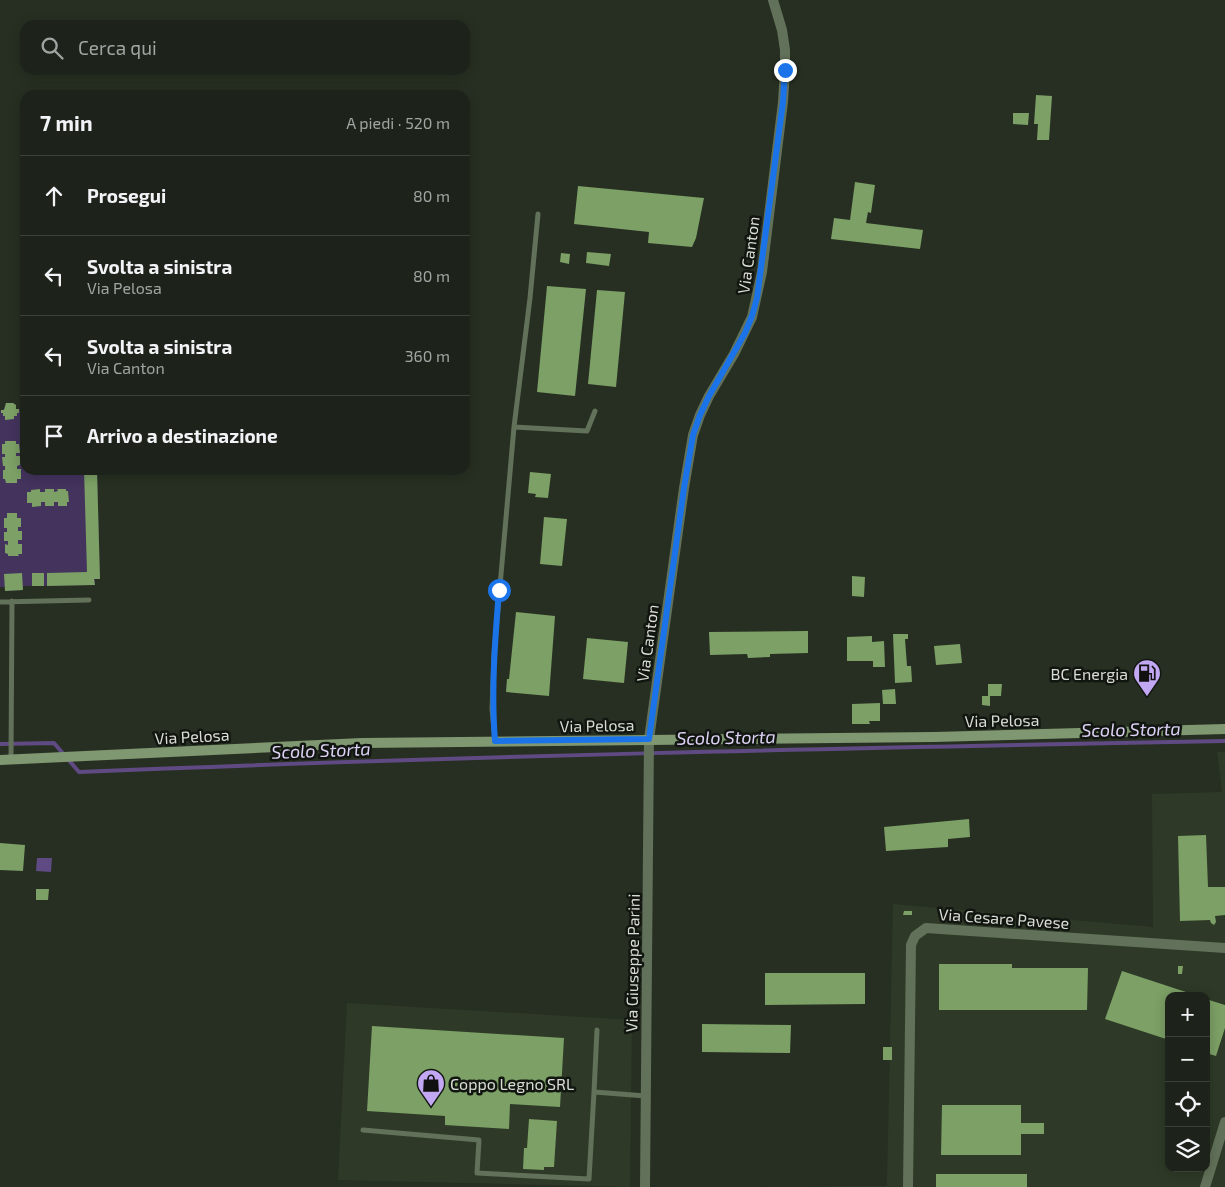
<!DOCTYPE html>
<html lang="it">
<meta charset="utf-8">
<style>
body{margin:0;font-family:"Exo 2",sans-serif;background:#2a2f27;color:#f1f3f6}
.controls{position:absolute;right:15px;bottom:15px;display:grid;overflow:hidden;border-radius:10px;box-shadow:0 2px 12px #0003}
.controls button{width:45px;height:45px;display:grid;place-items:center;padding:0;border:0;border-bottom:1px solid #3b4039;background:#1d231a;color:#f1f3f6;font:25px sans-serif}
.stop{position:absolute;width:15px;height:15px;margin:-11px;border:4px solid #1a73e8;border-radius:50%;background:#fff}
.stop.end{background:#1a73e8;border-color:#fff;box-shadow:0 1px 5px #0008}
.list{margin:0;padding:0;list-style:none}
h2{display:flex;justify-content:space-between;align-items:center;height:65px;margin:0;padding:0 20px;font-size:21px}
h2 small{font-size:16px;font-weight:400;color:#a0a4a2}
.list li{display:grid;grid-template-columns:32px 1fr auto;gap:15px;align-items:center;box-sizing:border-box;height:80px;padding:0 20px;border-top:1px solid #3b4039}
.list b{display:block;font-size:19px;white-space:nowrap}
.list p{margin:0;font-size:16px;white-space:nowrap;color:#a0a4a2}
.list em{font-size:16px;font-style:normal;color:#a0a4a2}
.icon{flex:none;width:28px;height:28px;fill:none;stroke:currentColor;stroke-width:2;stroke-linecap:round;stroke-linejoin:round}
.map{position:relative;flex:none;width:1225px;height:1187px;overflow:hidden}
.search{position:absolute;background:#1d231a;box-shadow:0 2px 12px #0003;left:20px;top:20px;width:450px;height:55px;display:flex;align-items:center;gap:12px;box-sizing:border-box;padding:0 18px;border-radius:15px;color:#a0a4a2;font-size:19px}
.panel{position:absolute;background:#1d231a;box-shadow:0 2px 12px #0003;left:20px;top:90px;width:450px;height:385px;border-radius:15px}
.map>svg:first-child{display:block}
.built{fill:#2e3a27;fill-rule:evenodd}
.green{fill:#43335d}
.water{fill:#604a83}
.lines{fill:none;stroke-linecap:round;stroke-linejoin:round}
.stream{stroke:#604a83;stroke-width:4}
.building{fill:#7ca065}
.lane{stroke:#627159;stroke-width:5}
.street{stroke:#627159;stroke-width:10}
.secondary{stroke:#809871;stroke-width:10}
.route{stroke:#1a73e8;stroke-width:6}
.labels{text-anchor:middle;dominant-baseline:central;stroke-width:5;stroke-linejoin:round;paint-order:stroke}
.street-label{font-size:16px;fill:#d8ddd5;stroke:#121610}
.poi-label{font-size:16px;fill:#d8ddd5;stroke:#121610;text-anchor:end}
.water-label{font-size:18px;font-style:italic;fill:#ddd2f5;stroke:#121610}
</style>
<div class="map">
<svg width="1225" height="1187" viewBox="0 0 1225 1187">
<rect width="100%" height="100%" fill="#272f22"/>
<path class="built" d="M1217,752H1225V1187H752L887,1186L893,904L1153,927L1152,794L1222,792ZM1169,996H1206V1168H1169Z
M347,1003L632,1020L630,1187L338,1180Z"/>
<path class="green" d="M6,403H13L16,405V409L25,410V470H97L100,579H95V585L23,586V590L5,591V587H0V411L4,409Z"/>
<path class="water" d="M37,858H52L51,872L36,871Z"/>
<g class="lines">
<path class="stream" d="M0,744L54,743L79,772C461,756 843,748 1225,741"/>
</g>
<path class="building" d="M1036,95L1052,96L1049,140H1037L1038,124H1034Z
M1013,113H1029L1028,125L1013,124Z
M855,182L875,185L871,213L868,212L866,223L923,230L920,249L831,239L834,218L850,220Z
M578,186L704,198L696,238L692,247L648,243L649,232L574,224Z
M587,252L611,254L609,266L586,263Z
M561,253L570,254L569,264L560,262Z
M547,286L586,289L575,396L537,392Z
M597,290L625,292L616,387L588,384Z
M6,403H13L16,405V409H19V413H17V416H14V419L5,420V416H3V413H1V410H4Z
M5,441H16V444H19L20,453H16V456H20V465L17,466V469H21V479H17V483H6L5,479H3V470H5V466H3L2,457H5V454H2V444H5Z
M84,470H97L100,579H94L95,585L47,586V573L87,572Z
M530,472L551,474L548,498L535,497L536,494L528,493Z
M40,489V492H45V489H54V492L58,491L57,489H66V491H68L69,502H67V506H58V502H54V506H45V502H41V506L32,507V503H27V492H31V490Z
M7,513H17V518H21V527H18V531H22V540H18V544H22V554H18L19,556H8V554L5,553V544L8,545V541H4V532H7V528H4V518H7Z
M544,517L567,519L562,566L540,564Z
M22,573L23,590L5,591L4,574Z
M32,573H44V586H32Z
M852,576L865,577L864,597L852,596Z
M516,612L555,616L549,696L506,692L507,679H509Z
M808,631V653L770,654V657L748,658L747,654L710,655L709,632Z
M893,634H908V639H905L907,666H911L912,682L895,683Z
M872,636V642L884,641L885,667H873V661H847V637Z
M587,638L628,642L624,683L583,679Z
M960,644L962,663L936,665L934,646Z
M988,684H1002L1001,696H990V706L982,705V696H988Z
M895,689L896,704H883L882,690Z
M880,703V721H869L870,724H852V704Z
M969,819L970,837L948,839V847L886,851L884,827Z
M1206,835L1208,887H1225V915L1215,916L1216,922L1214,925L1211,923L1210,920L1180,921L1178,836Z
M0,843L25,845L23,871L0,870Z
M36,889H49L48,900H36Z
M904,911H912V915H903Z
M1038,920L1044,921L1043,925L1037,924Z
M939,964H1012V968H1088L1087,1010H939Z
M1178,966H1183L1182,974H1178Z
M1122,971L1195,995L1169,996V1040L1105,1019Z
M765,973H865V1004L765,1005Z
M1206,999L1225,1005V1028L1216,1056L1206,1053Z
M702,1024L791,1025L790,1053L702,1052Z
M372,1026L564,1038L560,1107L510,1104L509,1129L445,1125V1116L367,1111Z
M883,1047H892V1060H883Z
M942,1105H1021V1123H1044V1134H1021V1155H941Z
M529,1119L557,1121L554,1167H544V1170L523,1169L524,1148H527Z
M936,1174H1027V1187H936Z"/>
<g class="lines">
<path class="lane" d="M514,427L530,298L538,214
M0,602L89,600
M495,741L492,709L494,654L514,427L587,431L595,411
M11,759L12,601
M594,1092L597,1030
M363,1130L479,1140L477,1173L589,1179L594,1092L646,1096"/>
<path class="street" d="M645,1187L649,739L684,488L693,435L700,415L709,396L734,354L752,317L762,272L783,102L785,70V50L782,30L773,0
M908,1187L911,945L915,936L926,928L1225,948
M1205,1187L1225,1122"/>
<path class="secondary" d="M0,760L362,743L934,737L1225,729"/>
</g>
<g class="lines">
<path class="route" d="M499,590C495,640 491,690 495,741L649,739L684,488L693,435L700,415L709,396L745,333L752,316L757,298L783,102L785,70"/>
</g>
<defs>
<g id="fuel-pin" transform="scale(1.4375)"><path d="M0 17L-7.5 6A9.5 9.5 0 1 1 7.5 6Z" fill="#c2a7f2" stroke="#121610"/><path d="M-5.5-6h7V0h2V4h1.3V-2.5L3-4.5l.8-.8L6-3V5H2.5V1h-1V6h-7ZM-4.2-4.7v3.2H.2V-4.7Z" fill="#111"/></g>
<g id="shop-pin" transform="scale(1.4375)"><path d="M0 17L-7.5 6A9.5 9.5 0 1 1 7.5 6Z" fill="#c2a7f2" stroke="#121610"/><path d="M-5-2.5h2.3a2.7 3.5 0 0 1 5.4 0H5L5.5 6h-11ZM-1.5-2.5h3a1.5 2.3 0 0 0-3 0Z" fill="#111"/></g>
</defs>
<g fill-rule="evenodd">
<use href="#fuel-pin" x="1147" y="673"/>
<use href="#shop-pin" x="431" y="1083"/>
</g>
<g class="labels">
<g class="street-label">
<text transform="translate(748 255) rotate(-82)">Via Canton</text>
<text transform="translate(647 643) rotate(-82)">Via Canton</text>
<text transform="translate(1002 720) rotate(-1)">Via Pelosa</text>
<text transform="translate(597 725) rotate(-1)">Via Pelosa</text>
<text transform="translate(192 736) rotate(-3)">Via Pelosa</text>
<text transform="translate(1004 918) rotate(4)">Via Cesare Pavese</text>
<text transform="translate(632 963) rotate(-89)">Via Giuseppe Parini</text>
</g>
<g class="poi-label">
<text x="1128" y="673">BC Energia</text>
<text x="450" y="1083" text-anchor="start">Coppo Legno SRL</text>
</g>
<g class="water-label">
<text transform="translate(1131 729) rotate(-1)">Scolo Storta</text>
<text transform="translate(726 737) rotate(-1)">Scolo Storta</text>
<text transform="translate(321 750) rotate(-2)">Scolo Storta</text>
</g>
</g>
</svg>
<div class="controls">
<button>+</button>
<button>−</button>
<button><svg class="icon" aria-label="locate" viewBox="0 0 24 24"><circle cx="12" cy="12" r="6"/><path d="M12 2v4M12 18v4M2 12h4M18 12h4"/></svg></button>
<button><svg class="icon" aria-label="layers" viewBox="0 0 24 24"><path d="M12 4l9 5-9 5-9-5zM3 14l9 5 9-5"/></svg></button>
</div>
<div class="stop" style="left:499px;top:590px"></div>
<div class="stop end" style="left:785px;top:70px"></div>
<div class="search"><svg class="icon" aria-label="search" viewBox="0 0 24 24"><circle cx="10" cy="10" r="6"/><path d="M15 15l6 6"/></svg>Cerca qui</div>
<section class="panel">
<h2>7 min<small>A piedi · 520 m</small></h2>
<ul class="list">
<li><svg class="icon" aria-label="ahead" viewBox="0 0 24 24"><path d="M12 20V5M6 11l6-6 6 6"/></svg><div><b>Prosegui</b></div><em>80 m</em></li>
<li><svg class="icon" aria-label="left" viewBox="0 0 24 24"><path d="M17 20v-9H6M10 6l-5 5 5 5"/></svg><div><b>Svolta a sinistra</b><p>Via Pelosa</p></div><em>80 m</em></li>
<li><svg class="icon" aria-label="left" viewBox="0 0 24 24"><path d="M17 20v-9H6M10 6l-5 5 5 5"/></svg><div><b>Svolta a sinistra</b><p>Via Canton</p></div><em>360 m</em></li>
<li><svg class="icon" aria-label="arrive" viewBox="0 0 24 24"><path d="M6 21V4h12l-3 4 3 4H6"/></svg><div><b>Arrivo a destinazione</b></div></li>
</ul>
</section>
</div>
